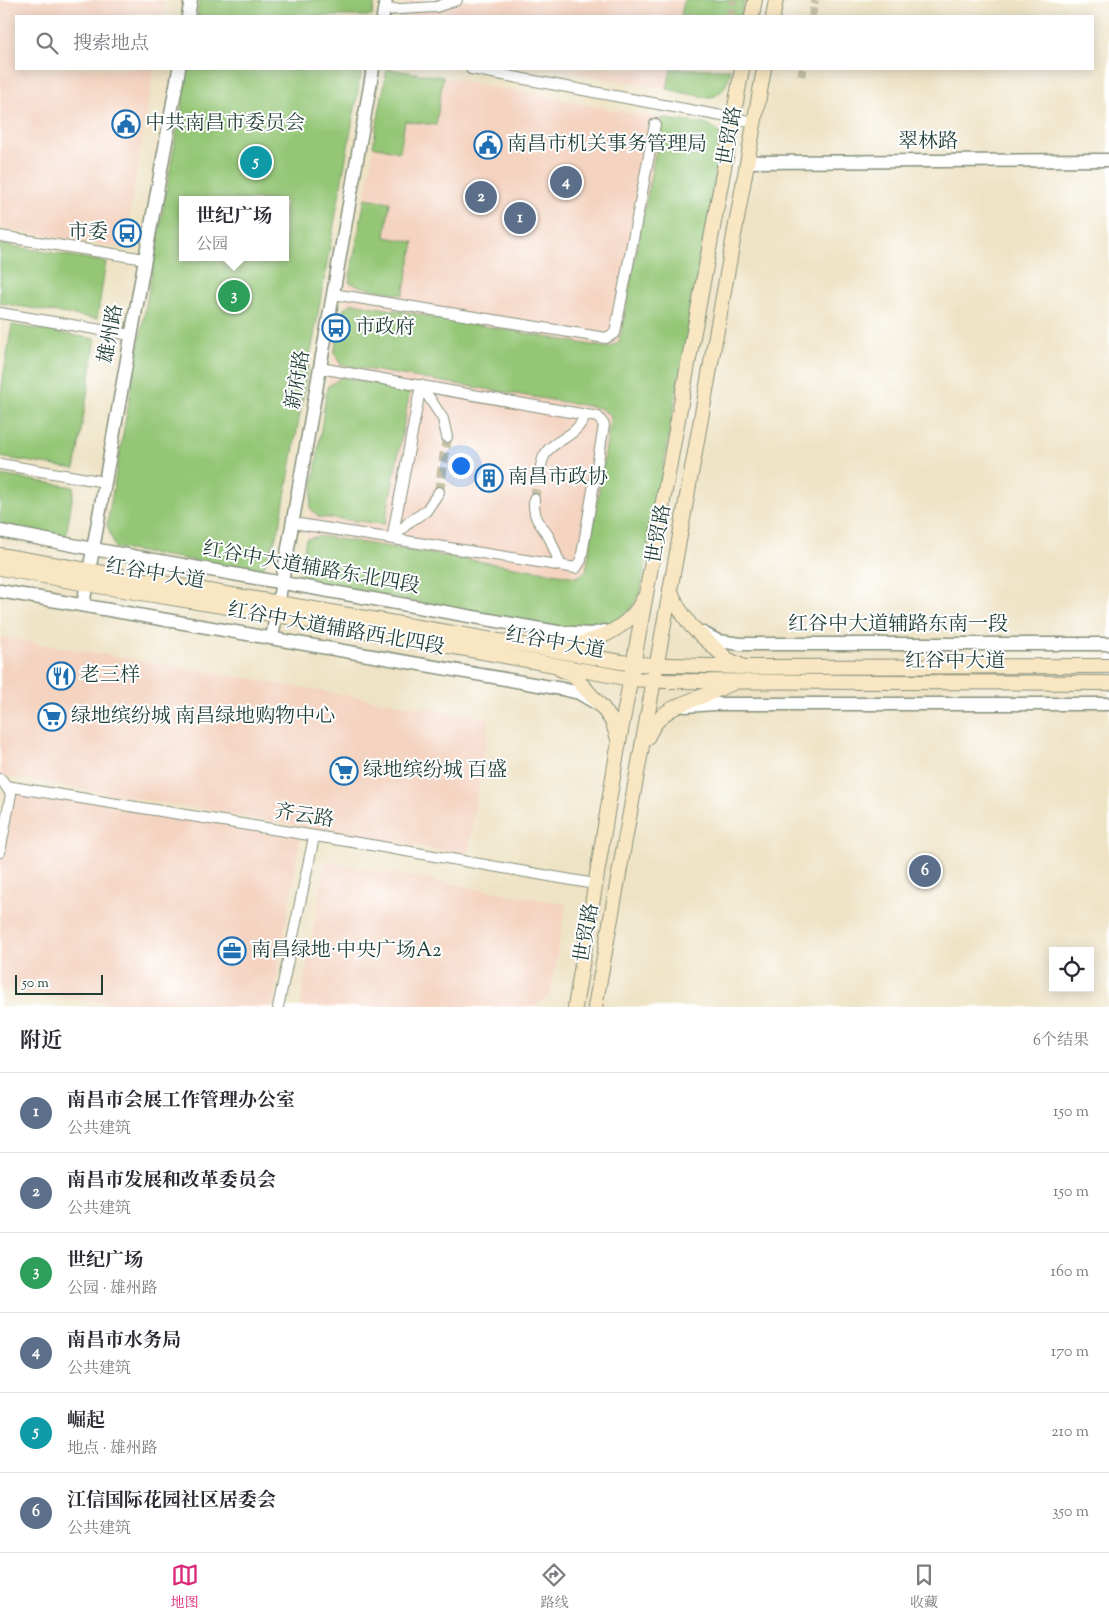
<!DOCTYPE html>
<html lang="zh">
<meta charset="utf-8">
<style>
body{margin:0;font-family:"Sorts Mill Goudy","Noto Serif SC",serif;background:#f2f2f3;color:#2b2b33}
.controls{position:absolute;right:15px;bottom:15px;display:grid;overflow:hidden;border-radius:0px;box-shadow:0 2px 12px #0003}
.controls button{width:45px;height:45px;display:grid;place-items:center;padding:0;border:0;border-bottom:1px solid #e1e1e2;background:#fff;color:#2b2b33;font:25px sans-serif}
.scale{position:absolute;left:15px;bottom:12px;width:88px;box-sizing:border-box;padding-left:5px;border:2px solid #1f3d34;border-top:0;font-size:14px;line-height:18px;white-space:nowrap;color:#1f3d34;-webkit-text-stroke:4px #fff;paint-order:stroke}
.you{position:absolute;left:460px;top:465px;width:18px;height:18px;margin:-12px;border:4px solid #fff;border-radius:50%;background:#1a73e8;box-shadow:0 0 0 8px #1a73e833}
.badge{display:grid;place-items:center;width:32px;height:32px;border-radius:50%;background:#db2777;color:#fff;font-size:16px;font-weight:700}
.pin{position:absolute;translate:-50% -50%;border:2px solid #fff;box-shadow:0 1px 5px #0006}
.popup{position:absolute;left:179px;top:196px;width:110px;height:65px;box-sizing:border-box;display:grid;place-content:center;border-radius:0px;background:#fff;filter:drop-shadow(0 1px 4px #0005);font-size:16px;white-space:nowrap;color:#7c7c81}
.popup b{font-size:19px;color:#2b2b33}
.popup::after{content:'';position:absolute;left:50%;top:100%;margin-left:-10px;border:10px solid transparent;border-top-color:#fff}
.list{margin:0;padding:0;list-style:none}
h2{display:flex;justify-content:space-between;align-items:center;height:65px;margin:0;padding:0 20px;font-size:21px}
h2 small{font-size:16px;font-weight:400;color:#7c7c81}
.list li{display:grid;grid-template-columns:32px 1fr auto;gap:15px;align-items:center;box-sizing:border-box;height:80px;padding:0 20px;border-top:1px solid #e1e1e2}
.list b{display:block;font-size:19px;white-space:nowrap}
.list p{margin:0;font-size:16px;white-space:nowrap;color:#7c7c81}
.list em{font-size:16px;font-style:normal;color:#7c7c81}
.icon{flex:none;width:28px;height:28px;fill:none;stroke:currentColor;stroke-width:2;stroke-linecap:round;stroke-linejoin:round}
.map{position:relative;flex:none;width:1109px;height:1007px;overflow:hidden}
.search{position:absolute;background:#fff;box-shadow:0 2px 12px #0003;left:15px;right:15px;top:15px;height:55px;display:flex;align-items:center;gap:12px;box-sizing:border-box;padding:0 18px;border-radius:0px;color:#7c7c81;font-size:19px}
.sheet{height:545px;background:#fff}
nav{display:flex;justify-content:space-around;align-items:center;box-sizing:border-box;height:70px;border-top:1px solid #e1e1e2;background:#fff;font-size:14px;color:#7c7c81}
nav a{display:grid;justify-items:center;gap:2px}
nav .on{color:#db2777}
.map>svg:first-child{display:block}
.built{fill:#f4d3c0}
.green{fill:#94c676;stroke:#5a8255;fill-rule:evenodd}
.lines{fill:none;stroke-linecap:round;stroke-linejoin:round}
.pedestrian-tunnel{stroke:#c5c2a8;stroke-width:8;stroke-dasharray:8 4;stroke-linecap:butt}
.minor-tunnel{stroke:#c5c2a8;stroke-width:10;stroke-dasharray:10 5;stroke-linecap:butt}
.minor-casing{stroke:#86907c;stroke-width:12}
.tertiary-casing{stroke:#86907c;stroke-width:15}
.secondary-casing{stroke:#86907c;stroke-width:16}
.minor{stroke:#fff;stroke-width:10}
.tertiary{stroke:#fff;stroke-width:12}
.secondary{stroke:#f9e7c3;stroke-width:14}
.labels{text-anchor:middle;dominant-baseline:central;stroke-width:4;stroke-linejoin:round;paint-order:stroke}
.poi-label{font-size:20px;fill:#1f3d34;stroke:#fff;text-anchor:start}
.street-label{font-size:20px;fill:#1f3d34;stroke:#fff}
</style>
<div class="map">
<svg width="1109" height="1007" viewBox="0 0 1109 1007">
<rect width="100%" height="100%" fill="#fff"/>
<filter id="ink" filterUnits="userSpaceOnUse"><feTurbulence type="fractalNoise" baseFrequency=".02" numOctaves="2"/><feDisplacementMap in="SourceGraphic" scale="10" xChannelSelector="R" yChannelSelector="G"/><feConvolveMatrix kernelMatrix="1 2 1 2 8 2 1 2 1" color-interpolation-filters="sRGB"/></filter>
<filter id="wash" filterUnits="userSpaceOnUse"><feTurbulence type="fractalNoise" baseFrequency=".0096" numOctaves="4" result="noise"/><feDisplacementMap in="SourceGraphic" scale="20" xChannelSelector="R" yChannelSelector="G"/><feGaussianBlur stdDeviation="1.12" result="paint"/><feColorMatrix in="noise" values="0 0 0 0 0 0 0 0 0 0 0 0 0 0 0 0 0 1.4 0 .05"/><feComposite in="paint" operator="in"/></filter>
<g filter="url(#wash)">
<rect width="100%" height="100%" fill="#eee3c5"/>
<path class="built" d="M0,0H165L163,16H16V69H154L124,249L0,228Z
M408,0H684L681,16H405Z
M387,69L443,77L633,114L710,125L720,133L640,595L300,573L306,539L327,387L365,198Z
M551,69H671L667,89Z
M0,637L489,719L468,855L0,775Z
M6,787L301,831L272,1007H137L0,990V848Z
M325,862L566,904L550,995L534,1007H300Z"/>
<path class="green" d="M200,0H375L372,16H197Z
M684,0H744L741,16H681Z
M188,69H362L279,530L262,571L115,548L107,524ZM183,200H285V257H183Z
M387,69L443,77L436,125L405,121L400,152L373,146Z
M671,69H731C729,79 724,95 711,97C703,98 677,91 667,89Z
M662,118L710,125L720,133L722,142L640,595L630,610L614,622L593,630H564L304,581L300,573L306,539L320,536L577,577L586,571L611,416L600,408L341,365L334,353L344,308L353,303L609,348L619,342Z
M365,198L390,202L385,237L414,242L403,295L361,287L349,282Z
M0,244L106,262L97,319L0,303Z
M12,325L96,339L75,469L0,457V397Z
M342,377L410,391L385,524L319,517L310,508L327,387Z
M0,475L74,487L66,536L0,524Z"/>
</g>
<g filter="url(#ink)">
<g class="lines">
<path class="pedestrian-tunnel" d="M730,16L733,0
M812,16L815,0
M801,76L803,69"/>
<path class="minor-tunnel" d="M439,492L447,437
M534,499L541,466"/>
<g class="minor-casing">
<path id="minor" d="M384,10L436,7L457,0
M471,69L754,122
M0,236L145,259
M333,294L606,338L615,333L655,124
M0,313L131,335
M0,464L105,482
M541,466C545,444 559,444 574,431C579,427 583,420 586,415
M439,492L426,511L409,522L392,539L421,385L443,419L447,437
M534,499C533,522 541,522 550,539C554,548 557,557 561,566
M293,523L576,568L581,560L604,425L598,417L320,368
M0,779L2,780L11,794L0,852
M6,786L371,845L595,884
M278,1007L314,837"/>
</g>
<g class="tertiary-casing">
<path id="tertiary" d="M188,16L191,0
M383,16L386,0
M747,162L1109,160
M0,531L93,549L558,632L591,634L604,631
M0,591L562,689L579,693L596,703
M83,605L179,69
M701,632L718,641L741,644H1109
M272,638L373,69
M685,706L715,704H1109"/>
</g>
<g class="secondary-casing">
<path id="secondary" d="M752,16L755,0
M773,16L776,0
M0,555L633,664L745,667L1109,666
M0,568L98,586L277,615L631,679L665,681L1109,683
M670,589L678,607L691,626L727,659L740,665
M559,648C589,644 630,630 643,599
M560,669L572,674L602,707L612,721L619,742
M647,738C660,708 680,705 708,694C716,691 724,686 733,683
M575,1007L617,753L742,69
M595,1007L764,69"/>
</g>
<use href="#minor" class="minor"/>
<use href="#tertiary" class="tertiary"/>
<use href="#secondary" class="secondary"/>
</g>
</g>
<defs>
<g id="civic-ring" transform="scale(1.4375)"><circle r="9.5" fill="#fff" stroke="#1f6fb2" stroke-width="1.5"/><path d="M-.6-6.5H3V-4.5H.6V-3L4-1V1h2V6H-6V1h2V-1L-.6-3ZM-1.2 2.5V6h2.4V2.5Z" fill="#1f6fb2"/></g>
<g id="bus-ring" transform="scale(1.4375)"><circle r="9.5" fill="#fff" stroke="#1f6fb2" stroke-width="1.5"/><path d="M-5-6H5V4H4V6H2V4H-2V6H-4V4H-5ZM-3.5-4V0h7V-4ZM-3.5 1.2v1.5H-2V1.2ZM2 1.2v1.5H3.5V1.2Z" fill="#1f6fb2"/></g>
<g id="building-ring" transform="scale(1.4375)"><circle r="9.5" fill="#fff" stroke="#1f6fb2" stroke-width="1.5"/><path d="M-4-6H4V6H1V3H-1V6H-4ZM-2.5-4.3h1.7v1.8h-1.7ZM.8-4.3h1.7v1.8H.8ZM-2.5-1h1.7V.8h-1.7ZM.8-1h1.7V.8H.8Z" fill="#1f6fb2"/></g>
<g id="restaurant-ring" transform="scale(1.4375)"><circle r="9.5" fill="#fff" stroke="#1f6fb2" stroke-width="1.5"/><path d="M-5-6h1v4h1v-4h1v4h1v-4h1v5L-1.5 .5V6h-2V.5L-5-1ZM5-6V6H3V1.5H1.5Q1.5-4 5-6Z" fill="#1f6fb2"/></g>
<g id="supermarket-ring" transform="scale(1.4375)"><circle r="9.5" fill="#fff" stroke="#1f6fb2" stroke-width="1.5"/><path d="M-6-5.5h2.5l.6 2H6L4.5 2H-2.5L-4.4-4H-6ZM-1.5 3.2a1.3 1.3 0 1 0 .1 0ZM3 3.2a1.3 1.3 0 1 0 .1 0Z" fill="#1f6fb2"/></g>
<g id="office-ring" transform="scale(1.4375)"><circle r="9.5" fill="#fff" stroke="#1f6fb2" stroke-width="1.5"/><path d="M-6-3h4V-5.5h4V-3h4V5H-6ZM-1-4.5V-3h2v-1.5ZM-6 0V1H6V0Z" fill="#1f6fb2"/></g>
</defs>
<g fill-rule="evenodd">
<use href="#civic-ring" x="126" y="124"/>
<use href="#civic-ring" x="488" y="145"/>
<use href="#bus-ring" x="127" y="233"/>
<use href="#bus-ring" x="336" y="328"/>
<use href="#building-ring" x="489" y="478"/>
<use href="#restaurant-ring" x="61" y="676"/>
<use href="#supermarket-ring" x="52" y="717"/>
<use href="#supermarket-ring" x="344" y="771"/>
<use href="#office-ring" x="232" y="951"/>
</g>
<g class="labels">
<g class="poi-label">
<text x="145" y="124">中共南昌市委员会</text>
<text x="507" y="145">南昌市机关事务管理局</text>
<text x="108" y="233" text-anchor="end">市委</text>
<text x="355" y="328">市政府</text>
<text x="508" y="478">南昌市政协</text>
<text x="80" y="676">老三样</text>
<text x="71" y="717">绿地缤纷城 南昌绿地购物中心</text>
<text x="363" y="771">绿地缤纷城 百盛</text>
<text x="251" y="951">南昌绿地·中央广场A2</text>
</g>
<g class="street-label">
<text transform="translate(731 136) rotate(-80)">世贸路</text>
<text x="928" y="142">翠林路</text>
<text transform="translate(112 334) rotate(-80)">雄州路</text>
<text transform="translate(299 380) rotate(-80)">新府路</text>
<text transform="translate(660 534) rotate(-80)">世贸路</text>
<text transform="translate(311 569) rotate(10)">红谷中大道辅路东北四段</text>
<text transform="translate(155 575) rotate(9)">红谷中大道</text>
<text x="898" y="625">红谷中大道辅路东南一段</text>
<text transform="translate(336 630) rotate(10)">红谷中大道辅路西北四段</text>
<text transform="translate(555 644) rotate(10)">红谷中大道</text>
<text x="955" y="662">红谷中大道</text>
<text transform="translate(304 817) rotate(9)">齐云路</text>
<text transform="translate(588 933) rotate(-80)">世贸路</text>
</g>
</g>
</svg>
<div class="controls">
<button><svg class="icon" aria-label="locate" viewBox="0 0 24 24"><circle cx="12" cy="12" r="6"/><path d="M12 2v4M12 18v4M2 12h4M18 12h4"/></svg></button>
</div>
<div class="scale">50 m</div>
<div class="you"></div>
<div class="pin badge" style="left:520px;top:218px;background:#5c6f8a">1</div>
<div class="pin badge" style="left:481px;top:197px;background:#5c6f8a">2</div>
<div class="pin badge" style="left:234px;top:296px;background:#2e9e5b">3</div>
<div class="popup"><b>世纪广场</b>公园</div>
<div class="pin badge" style="left:566px;top:182px;background:#5c6f8a">4</div>
<div class="pin badge" style="left:256px;top:162px;background:#0f9aa8">5</div>
<div class="pin badge" style="left:925px;top:871px;background:#5c6f8a">6</div>
<div class="search"><svg class="icon" aria-label="search" viewBox="0 0 24 24"><circle cx="10" cy="10" r="6"/><path d="M15 15l6 6"/></svg>搜索地点</div>
</div>
<section class="sheet">
<h2>附近<small>6个结果</small></h2>
<ul class="list">
<li><span class="badge" style="background:#5c6f8a">1</span><div><b>南昌市会展工作管理办公室</b><p>公共建筑</p></div><em>150 m</em></li>
<li><span class="badge" style="background:#5c6f8a">2</span><div><b>南昌市发展和改革委员会</b><p>公共建筑</p></div><em>150 m</em></li>
<li><span class="badge" style="background:#2e9e5b">3</span><div><b>世纪广场</b><p>公园 · 雄州路</p></div><em>160 m</em></li>
<li><span class="badge" style="background:#5c6f8a">4</span><div><b>南昌市水务局</b><p>公共建筑</p></div><em>170 m</em></li>
<li><span class="badge" style="background:#0f9aa8">5</span><div><b>崛起</b><p>地点 · 雄州路</p></div><em>210 m</em></li>
<li><span class="badge" style="background:#5c6f8a">6</span><div><b>江信国际花园社区居委会</b><p>公共建筑</p></div><em>350 m</em></li>
</ul>
</section>
<nav>
<a class="on"><svg class="icon" aria-label="map" viewBox="0 0 24 24"><path d="M3 6l6-2 6 2 6-2v14l-6 2-6-2-6 2zM9 4v14M15 6v14"/></svg>地图</a>
<a><svg class="icon" aria-label="directions" viewBox="0 0 24 24"><path d="M12 3l9 9-9 9-9-9zM9 14v-3h6M13 9l2 2-2 2"/></svg>路线</a>
<a><svg class="icon" aria-label="saved" viewBox="0 0 24 24"><path d="M7 4h10v16l-5-4-5 4z"/></svg>收藏</a>
</nav>
